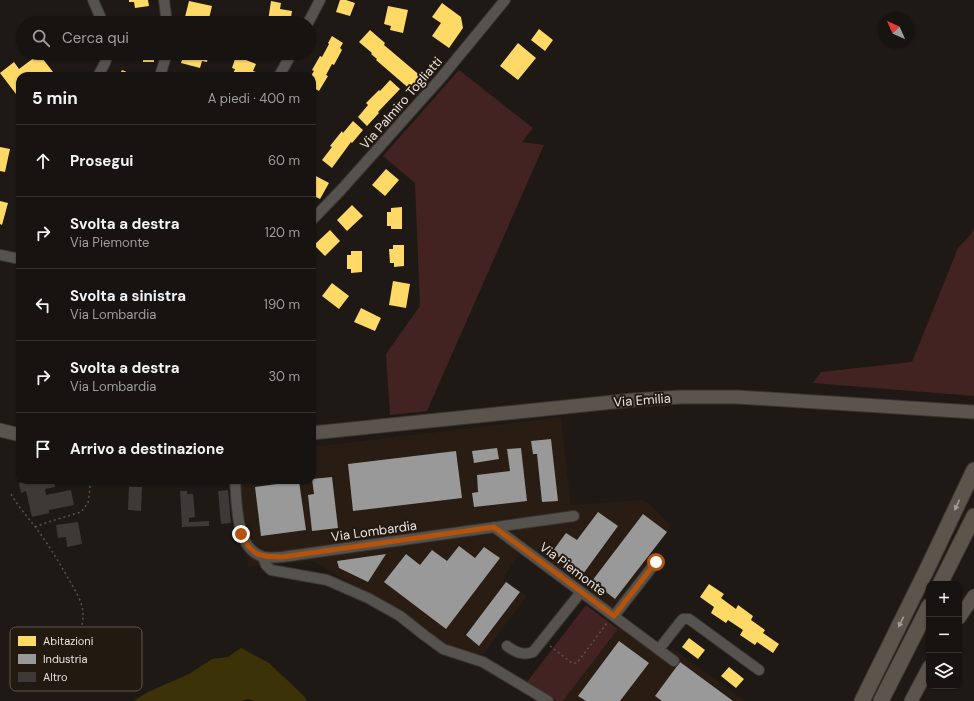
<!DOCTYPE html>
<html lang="it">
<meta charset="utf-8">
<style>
body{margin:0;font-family:"DM Sans",sans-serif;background:#1f1c19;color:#f1f3f6}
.controls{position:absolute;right:12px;bottom:12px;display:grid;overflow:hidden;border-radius:8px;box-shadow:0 1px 3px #0004}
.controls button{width:36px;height:36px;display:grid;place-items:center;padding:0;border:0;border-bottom:1px solid #353230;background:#161310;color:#f1f3f6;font:20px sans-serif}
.compass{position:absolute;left:878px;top:12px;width:36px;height:36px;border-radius:50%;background:#161310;box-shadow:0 1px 3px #0004;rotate:315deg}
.stop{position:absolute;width:12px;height:12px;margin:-9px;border:3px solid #b45309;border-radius:50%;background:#fff}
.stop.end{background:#b45309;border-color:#fff;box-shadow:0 1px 4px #0008}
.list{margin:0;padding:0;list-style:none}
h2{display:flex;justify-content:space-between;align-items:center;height:52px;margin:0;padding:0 16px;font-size:17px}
h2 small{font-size:13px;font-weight:400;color:#9e9e9f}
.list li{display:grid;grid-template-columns:26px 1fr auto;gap:12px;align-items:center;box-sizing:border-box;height:72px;padding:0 16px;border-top:1px solid #353230}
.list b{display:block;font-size:15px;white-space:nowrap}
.list p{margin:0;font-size:13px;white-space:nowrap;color:#9e9e9f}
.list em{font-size:13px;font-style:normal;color:#9e9e9f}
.icon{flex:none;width:22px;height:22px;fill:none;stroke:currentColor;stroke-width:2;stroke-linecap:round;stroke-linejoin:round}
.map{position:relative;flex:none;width:974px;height:701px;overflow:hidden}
.search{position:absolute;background:#161310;box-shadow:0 1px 3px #0004;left:16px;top:16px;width:300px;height:44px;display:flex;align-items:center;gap:10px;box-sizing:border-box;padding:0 14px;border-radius:22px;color:#9e9e9f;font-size:15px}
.panel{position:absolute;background:#161310;box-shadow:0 1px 3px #0004;left:16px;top:72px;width:300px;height:412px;border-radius:12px}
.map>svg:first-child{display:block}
.built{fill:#291c12}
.green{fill:#422322}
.water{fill:#3b3208}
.homes{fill:#ffd966}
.industry{fill:#999}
.building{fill:#3d3936}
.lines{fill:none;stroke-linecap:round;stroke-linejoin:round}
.minor-casing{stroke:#393532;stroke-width:12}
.major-casing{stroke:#393532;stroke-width:15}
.highway-casing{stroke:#393532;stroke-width:17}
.path{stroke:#575450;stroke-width:1.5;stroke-dasharray:2 3;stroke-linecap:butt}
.minor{stroke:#56524e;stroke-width:10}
.major{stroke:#5a544d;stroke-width:13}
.highway{stroke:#5c554c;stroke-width:15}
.oneway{fill:#a39c95}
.route{stroke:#b45309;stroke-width:5}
.labels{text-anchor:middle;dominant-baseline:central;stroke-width:4;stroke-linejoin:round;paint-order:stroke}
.street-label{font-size:13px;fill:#eae3de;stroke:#221911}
.key{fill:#221911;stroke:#5e564e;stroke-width:1}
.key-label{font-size:11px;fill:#eae3de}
</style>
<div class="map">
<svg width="974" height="701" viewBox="0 0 974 701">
<rect width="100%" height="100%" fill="#1e1915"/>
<path class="built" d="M561,417L571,505L642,500L646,501L671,526L650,554V565L611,616L523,550L503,578L527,596L483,655L442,643L403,613L312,561L248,567L239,480H312V447Z
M622,624L666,656L672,648L744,700L743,701H563Z"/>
<path class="green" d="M459,70L533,128L522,142L544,145L427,411L390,415L386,354L420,306L415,183L383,156Z
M974,228V396L813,383L821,372L912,362L958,248L971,234Z
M586,605L618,629L563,701H557L527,682Z"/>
<path class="water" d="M241,648L269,663L304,696L307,701H255L248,699L241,701H133L148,692L189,674L212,659L228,657Z"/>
<path class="homes" d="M129,0H148L149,6L135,8L134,2H129Z
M340,0H346L355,3L350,16L336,12Z
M189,1L212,6L208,23H191L184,21Z
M271,1L281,3L280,9L292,11L290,23L268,21Z
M442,3L461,17L463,28L449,48L432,36L441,23L432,17Z
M388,6L408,10L403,33L390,30L391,26L384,24Z
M539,29L553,40L545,51L531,40Z
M370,30L385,43L384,45L423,78L412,91L376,60L377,59L371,54L372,53L359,42Z
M332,36L343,43L340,48L342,50L334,65L332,64L326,75L328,76L319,91L312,87L311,76L314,71L312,70L320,56L322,57L329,44L328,43Z
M518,43L536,58L518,80L500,66Z
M133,53H154V62H143V55H133Z
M184,53H209L207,62L202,61L200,68L181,63Z
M39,54L53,72L48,76H20V90L16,94L0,73L14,62L19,69Z
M236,56L256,64L253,71L256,72L255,76H232L235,69L232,68Z
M122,70L136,76H119Z
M390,80L400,89L378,112L379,113L367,126L358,117L368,105L366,103L379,90L380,91Z
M353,121L363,130L352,143L351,142L332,168L322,160L332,147L330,146L342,131L343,133Z
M0,147L10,149L5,172L0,171Z
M386,169L399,180L385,196L372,185Z
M312,174L329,183L320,199L312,195Z
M0,201L8,203L2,225L0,224Z
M352,205L363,216L347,231L337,220Z
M402,207V229H391V226H387V212H391V208Z
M330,230L340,241L325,256L314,245Z
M393,245H404V266L394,267V263H390L389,249H393Z
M351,251H362V272L351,273V269H347V255H351Z
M393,281L410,284L406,308L389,305Z
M332,283L349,296L339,309L322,296Z
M361,308L381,318L375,331L354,322Z
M709,584L724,594L721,598L736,609L738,605L753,616L751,620L765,630L763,633L779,644L773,653L757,642L755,645L740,635L743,630L728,620L726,623L711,613L714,607L700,597Z
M689,638L705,650L698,659L682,647Z
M729,667L744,679L736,688L721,676Z"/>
<path class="industry" d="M551,439L558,501L542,502L537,454H533L531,441Z
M497,448L499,459L474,463L472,451Z
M521,448L527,501L474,507L472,493L478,492L477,475L510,471L507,449Z
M456,451L462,498L353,511L348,464Z
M332,477L338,528L312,531L308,495L314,494L312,479Z
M299,481L306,530L261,536L255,487Z
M598,512L618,526L583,574L552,552L566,533L577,540Z
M643,514L667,532L615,599L592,581Z
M459,546L475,558L484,547L500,558L446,629L384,582L406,554L420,565L432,550L447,561Z
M386,554L368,582L339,568L337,561Z
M506,582L520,592L479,646L466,635Z
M619,641L649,663L620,701H586L578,696Z
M680,662L733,701H662L655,696Z"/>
<path class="building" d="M33,480H54L55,487L45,489L46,495L71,490L74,505L49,510V513L32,517L26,491L21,493L19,483Z
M129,487H142L141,511L128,510Z
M228,490L231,523L221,524L218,491Z
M180,491H187V494H193L195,517L189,518V522L209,521V526L182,527Z
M78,522L82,544L67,547L66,537L58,538L56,525Z"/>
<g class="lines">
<g class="minor-casing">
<path id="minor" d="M93,0L103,23
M164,0L167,23
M308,23L320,0
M98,76L105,63L108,53
M160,76L167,53
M279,76L292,53
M312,220L341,190L440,79L505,0
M0,255L20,259
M235,480C237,503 235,550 264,557C269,558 277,557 282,557L574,516
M494,527L674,661
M263,557L266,565L271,570L327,580L368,598L400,616L424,635L443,649L483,662L548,701
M614,616L656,562
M507,646C515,652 523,656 533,652L581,592
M659,649L681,621L683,619H689L759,670"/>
</g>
<g class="major-casing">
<path id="major" d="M0,430L20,435
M312,433L633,400L681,397H737L974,412
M959,618L974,596
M911,701L929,667"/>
</g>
<g class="highway-casing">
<path id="highway" d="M940,584L974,516
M862,701L929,565L974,470
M881,701L929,606"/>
</g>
<path class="path" d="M11,494C19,508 27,516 36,528C49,545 60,564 71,583C76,592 83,603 83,614C84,625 76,644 72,655
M35,527L48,522L81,512L88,503L91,480
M550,646L572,663H577L607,623"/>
<use href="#minor" class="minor"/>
<use href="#major" class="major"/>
<use href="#highway" class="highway"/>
</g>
<defs><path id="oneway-solid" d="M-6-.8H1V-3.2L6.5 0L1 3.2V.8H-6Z"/></defs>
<g class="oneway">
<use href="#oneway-solid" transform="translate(957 505) rotate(115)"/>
<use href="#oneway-solid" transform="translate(901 622) rotate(116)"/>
</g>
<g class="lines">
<path class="route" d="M241,534C252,556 259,557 282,557L494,527L614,616L656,562"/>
</g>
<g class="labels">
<g class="street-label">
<text transform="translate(401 103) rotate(-49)">Via Palmiro Togliatti</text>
<text transform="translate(642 400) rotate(-4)">Via Emilia</text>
<text transform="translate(374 531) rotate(-8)">Via Lombardia</text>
<text transform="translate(573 569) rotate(37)">Via Piemonte</text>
</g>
</g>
<rect x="10" y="627" width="132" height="64" rx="6" class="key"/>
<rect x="18" y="636" width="18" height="10" fill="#ffd966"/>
<rect x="18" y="654" width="18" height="10" fill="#999"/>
<rect x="18" y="672" width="18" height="10" fill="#3d3936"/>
<g class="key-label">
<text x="43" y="645">Abitazioni</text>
<text x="43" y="663">Industria</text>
<text x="43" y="681">Altro</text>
</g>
</svg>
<div class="controls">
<button>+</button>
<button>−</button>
<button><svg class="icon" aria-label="layers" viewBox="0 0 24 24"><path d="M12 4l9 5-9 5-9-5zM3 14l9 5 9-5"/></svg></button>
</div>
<svg class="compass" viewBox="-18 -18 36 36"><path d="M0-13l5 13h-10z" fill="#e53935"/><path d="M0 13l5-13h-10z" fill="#9e9e9f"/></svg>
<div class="stop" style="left:656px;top:562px"></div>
<div class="stop end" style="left:241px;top:534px"></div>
<div class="search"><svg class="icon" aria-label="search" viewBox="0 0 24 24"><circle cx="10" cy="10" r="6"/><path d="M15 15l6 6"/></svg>Cerca qui</div>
<section class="panel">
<h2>5 min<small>A piedi · 400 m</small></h2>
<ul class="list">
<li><svg class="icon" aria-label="ahead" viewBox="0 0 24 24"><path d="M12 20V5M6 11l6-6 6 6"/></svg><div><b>Prosegui</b></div><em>60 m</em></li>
<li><svg class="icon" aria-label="right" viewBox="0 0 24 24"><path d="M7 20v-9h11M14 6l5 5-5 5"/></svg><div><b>Svolta a destra</b><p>Via Piemonte</p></div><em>120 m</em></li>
<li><svg class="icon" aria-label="left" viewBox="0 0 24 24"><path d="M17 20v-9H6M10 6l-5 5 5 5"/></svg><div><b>Svolta a sinistra</b><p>Via Lombardia</p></div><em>190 m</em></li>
<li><svg class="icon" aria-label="right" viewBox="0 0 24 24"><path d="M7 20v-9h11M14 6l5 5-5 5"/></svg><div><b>Svolta a destra</b><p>Via Lombardia</p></div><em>30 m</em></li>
<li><svg class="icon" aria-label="arrive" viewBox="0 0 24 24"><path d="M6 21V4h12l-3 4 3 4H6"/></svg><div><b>Arrivo a destinazione</b></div></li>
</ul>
</section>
</div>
